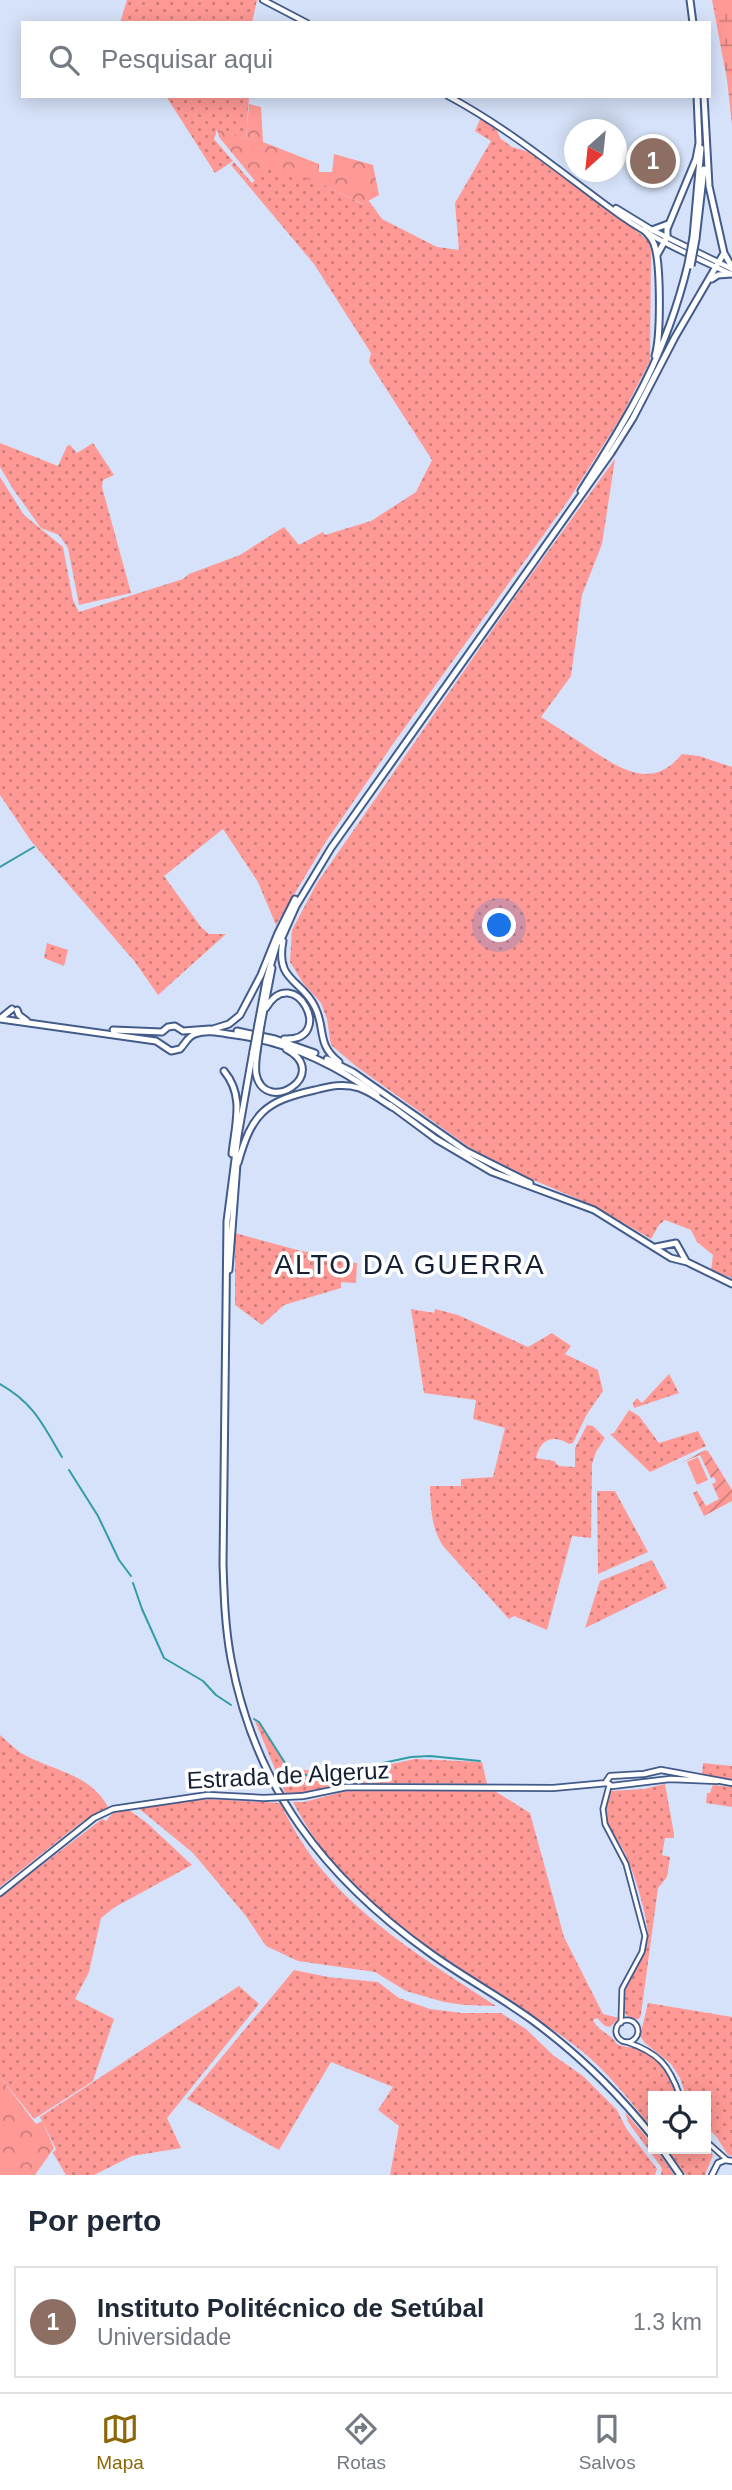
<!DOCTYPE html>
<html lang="pt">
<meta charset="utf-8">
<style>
body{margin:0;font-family:Arial,sans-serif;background:#f2f2f3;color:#1f2937}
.controls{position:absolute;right:21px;bottom:21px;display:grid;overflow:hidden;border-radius:0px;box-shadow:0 4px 18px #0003}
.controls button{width:63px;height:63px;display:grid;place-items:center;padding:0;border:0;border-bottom:2px solid #e0e1e3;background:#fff;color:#1f2937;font:35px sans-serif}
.compass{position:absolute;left:564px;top:119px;width:63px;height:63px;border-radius:50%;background:#fff;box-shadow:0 4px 18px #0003;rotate:207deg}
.you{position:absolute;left:500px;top:926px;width:24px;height:24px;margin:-18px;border:5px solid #fff;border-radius:50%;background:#1a73e8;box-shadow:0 0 0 10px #1a73e833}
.badge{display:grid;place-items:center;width:46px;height:46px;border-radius:50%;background:#8c6708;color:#fff;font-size:23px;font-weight:700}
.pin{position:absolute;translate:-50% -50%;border:4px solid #fff;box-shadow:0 2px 7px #0006}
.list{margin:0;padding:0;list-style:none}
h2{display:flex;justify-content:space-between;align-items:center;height:91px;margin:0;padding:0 28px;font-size:30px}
h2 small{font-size:23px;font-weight:400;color:#747a83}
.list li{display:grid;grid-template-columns:46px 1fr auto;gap:21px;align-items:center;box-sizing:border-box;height:112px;margin:0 14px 14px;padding:0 14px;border:2px solid #e0e1e3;border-radius:0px}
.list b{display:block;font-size:26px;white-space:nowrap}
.list p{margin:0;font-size:23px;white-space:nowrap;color:#747a83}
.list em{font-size:23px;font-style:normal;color:#747a83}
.icon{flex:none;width:38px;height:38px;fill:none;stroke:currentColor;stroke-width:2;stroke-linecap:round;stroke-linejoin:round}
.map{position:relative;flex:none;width:732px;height:2175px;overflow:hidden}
.search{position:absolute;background:#fff;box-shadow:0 4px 18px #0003;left:21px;right:21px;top:21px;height:77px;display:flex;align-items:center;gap:18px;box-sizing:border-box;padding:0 24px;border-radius:0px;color:#747a83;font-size:26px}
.sheet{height:217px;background:#fff}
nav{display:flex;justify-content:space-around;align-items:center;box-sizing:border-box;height:98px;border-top:2px solid #e0e1e3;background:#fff;font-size:19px;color:#747a83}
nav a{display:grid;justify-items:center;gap:4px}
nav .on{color:#8c6708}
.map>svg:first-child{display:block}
.grass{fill:url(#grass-dots)}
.forest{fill:url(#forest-crowns)}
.wetland{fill:url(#wetland-marsh)}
.garden{fill:url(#garden-furrows)}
.pitch{fill:#ff9995}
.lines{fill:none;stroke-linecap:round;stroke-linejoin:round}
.stream{stroke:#339ca4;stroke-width:2}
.tertiary-casing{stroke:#425b8a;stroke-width:7}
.secondary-casing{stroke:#425b8a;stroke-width:8}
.primary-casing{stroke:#425b8a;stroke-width:9}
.trunk-casing{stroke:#425b8a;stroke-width:9}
.tertiary{stroke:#fff;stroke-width:3.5}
.secondary{stroke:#fff;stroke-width:4.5}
.primary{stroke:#fff;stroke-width:5}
.trunk{stroke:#fff;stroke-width:5}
.secondary-bridge-casing{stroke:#425b8a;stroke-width:8;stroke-linecap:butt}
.primary-bridge-casing{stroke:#425b8a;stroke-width:9;stroke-linecap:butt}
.trunk-bridge-casing{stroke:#425b8a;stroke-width:9;stroke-linecap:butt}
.secondary-bridge{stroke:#fff;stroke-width:4.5}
.primary-bridge{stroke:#fff;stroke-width:5}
.trunk-bridge{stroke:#fff;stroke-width:5}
.labels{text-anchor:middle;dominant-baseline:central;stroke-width:7;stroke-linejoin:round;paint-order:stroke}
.street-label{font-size:24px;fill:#152034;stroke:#fff}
.quarter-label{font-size:28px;letter-spacing:2px;fill:#152034;stroke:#fff}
</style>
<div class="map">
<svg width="732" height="2175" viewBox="0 0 732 2175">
<defs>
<pattern id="grass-dots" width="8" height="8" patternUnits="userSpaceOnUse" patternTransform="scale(1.75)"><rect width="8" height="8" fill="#ff9995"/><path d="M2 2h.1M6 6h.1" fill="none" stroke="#cd7c7a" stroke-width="1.8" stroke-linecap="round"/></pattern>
<pattern id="forest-crowns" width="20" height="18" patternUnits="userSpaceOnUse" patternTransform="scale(1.75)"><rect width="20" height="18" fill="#ff9995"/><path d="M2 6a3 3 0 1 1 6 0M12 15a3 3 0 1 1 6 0" fill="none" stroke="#cd7c7a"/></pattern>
<pattern id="wetland-marsh" width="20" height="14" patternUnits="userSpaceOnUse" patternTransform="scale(1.75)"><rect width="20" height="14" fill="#ff9995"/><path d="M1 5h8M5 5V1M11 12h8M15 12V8" fill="none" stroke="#cd7c7a"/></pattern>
<pattern id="garden-furrows" width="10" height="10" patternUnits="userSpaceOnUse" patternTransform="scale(1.75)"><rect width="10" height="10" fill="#ff9995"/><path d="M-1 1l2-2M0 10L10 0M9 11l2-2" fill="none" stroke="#cd7c7a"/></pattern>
</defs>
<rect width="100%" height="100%" fill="#d6e2f9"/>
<path class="grass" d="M127,0H257L252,23H120Z
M166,96H249L246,140L217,130L214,139L233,161L215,173Z
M481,117L496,128L500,138L512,147L529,152L630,225L649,242L651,252L650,361L621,417L568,501L393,744L325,843L276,925L258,882L223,829L164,876L201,927L209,934H226L158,995L135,962L31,841L0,795V477L24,515L63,547L73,600L79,612L183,579L189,574L240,555L284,527L299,545L323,532L325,535L371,521L416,492L432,460L369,362L371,353L314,264L231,165L234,162L252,183L269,168L316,181L362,204L369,201L382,219L437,247L459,250L455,203L491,141L475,131Z
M0,443L58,466L67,446L70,445L77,453L93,443L114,475L103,480L102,487L131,593L79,605L68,548L59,535L41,528L13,489L0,467Z
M615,459L602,544L582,595L571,676L541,717C557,727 572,737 587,747C619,768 651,792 682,754L699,756L732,767V1278L711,1270L713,1255L697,1242L691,1230L665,1220L659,1225L651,1239L594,1206L487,1160L357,1067L331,1045L327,1019L321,1003L303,983L290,962L292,930L317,883L520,590Z
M47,943L68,950L64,966L44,958Z
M235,1233L301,1251L341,1257V1288L284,1305L262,1325L235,1305Z
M411,1309L434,1313L435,1309L458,1315L528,1347L552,1333L571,1346L565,1354L598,1370L603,1391L587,1414L573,1443L569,1444C553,1434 540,1439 536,1458L554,1461L559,1466L575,1467V1448L587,1425L593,1426L605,1438L596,1452L592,1464L591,1538L572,1536L547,1630L514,1616L509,1619L443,1546C431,1527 431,1509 430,1486H461V1479L493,1477L505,1428L473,1419L476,1400L424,1393Z
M669,1374L679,1393L634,1408L633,1403L637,1398L642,1403Z
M629,1410L639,1416L659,1443L698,1431L706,1446L650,1472L610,1434L614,1433Z
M597,1491H615L648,1552L598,1574Z
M652,1560L667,1588L585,1628L600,1581Z
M255,1721L262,1725L287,1768L344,1774L415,1759L482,1762L487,1784L341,1783L304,1793H285Z
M0,1735C7,1741 14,1748 21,1753C52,1771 90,1773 108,1807L83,1821L0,1887Z
M703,1763L732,1766V1779L702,1775Z
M665,1784L674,1834V1838H665L662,1855L670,1857L667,1877L658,1888L641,2014L640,2018L633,2021C602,2001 651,1959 648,1933C645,1910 637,1882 628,1860C616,1829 598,1829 611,1791L644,1789Z
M713,1785L732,1787V1807L706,1803L707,1793H710Z
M350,1790H493L530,1813L564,1937L603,2014L619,2018L610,2027L605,2026L597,2018L593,2020C598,2031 611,2034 617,2044C624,2048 631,2046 639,2049C659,2058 670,2077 677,2096H653V2131C634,2105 614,2080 591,2059C570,2040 545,2025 522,2009C433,1949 344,1901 293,1802H304Z
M209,1799L280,1803C292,1827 306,1851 323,1871C370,1927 435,1966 496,2006L465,2005L444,2002L406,1991L375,1972L298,1961L266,1946L246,1916L193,1853L137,1807Z
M129,1810L147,1823L192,1865L115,1907L101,1918L89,1972L75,1999L114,2019L93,2081L34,2119L0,2077V1897L102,1819L106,1821L113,1813Z
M294,1970L328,1977L378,1982L399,1998L430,2009L462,2013H501L526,2029L553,2055L583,2076L617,2110L626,2128L657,2169L655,2175H390L399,2126L378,2110L393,2087L331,2062L279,2150L187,2099Z
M239,1986L259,2004L167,2118L181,2148L132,2156L94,2175H66L53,2153L56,2149L40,2117Z
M648,2003L732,2017V2156L728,2155L716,2136L706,2127V2096H686L680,2078L671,2064L645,2043L640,2036Z
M625,2112L653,2145V2149H656L674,2175H661L662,2168L628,2122Z
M706,2146L713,2155L705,2175H686L667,2149H706Z"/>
<path class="forest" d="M249,104L261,107L263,142L319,164V172H332L334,154L373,165L379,195L363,204L315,181L269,169L255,181L219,137L217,129L246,140Z
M0,2077L36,2124L42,2121L54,2148L35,2175H0Z"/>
<path class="wetland" d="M712,0H732V125L727,80Z"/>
<path class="garden" d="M705,1450L708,1451L732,1490V1501L704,1516L693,1493L697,1491L706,1506L719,1499L712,1484L716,1482L714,1477L711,1478L700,1455L681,1463Z"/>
<path class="pitch" d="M341,1262L357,1263L356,1283L340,1282Z
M698,1457L708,1480L697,1485L687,1462Z"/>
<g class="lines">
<path class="stream" d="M0,867L34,847
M0,1384C34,1403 43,1425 62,1457
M69,1470L98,1516L119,1560L131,1576
M133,1583L142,1609L164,1658L203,1681L216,1695L231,1705
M254,1719L259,1722L292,1774L322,1776L411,1757L430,1756L480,1761"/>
<g class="tertiary-casing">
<path id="tertiary" d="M609,1786L603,1809L605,1824L626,1864L645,1936L642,1952L622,1989L621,2023
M616 2031a11 11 0 1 1 22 0a11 11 0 1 1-22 0Z
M627,2042C659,2053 669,2065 680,2096
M706,2141L726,2159"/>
</g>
<g class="secondary-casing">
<path id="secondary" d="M263,0L307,23
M448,96C510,129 564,175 621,216C655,240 694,257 731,274
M616,208L652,230L732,269
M717,1781L670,1779L612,1786L606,1782L610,1776L644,1774L661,1770L732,1783
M303,1796L347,1787L553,1788L607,1783
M0,1893L94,1818L113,1809L208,1795L264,1798
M712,2175L718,2163L725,2160L732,2161"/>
</g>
<g class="primary-casing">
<path id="primary" d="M690,0L693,23
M704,96L709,186L724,253L732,267
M644,230C648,234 652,238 654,244C661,262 661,337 655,356
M652,230L668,224
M693,237L701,148
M696,239L704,169
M657,255L667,237V229L696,159L699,143L697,96
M712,279L718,275L731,274
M581,491C631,413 666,355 688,264
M283,941C275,982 302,979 315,1007C326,1029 316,1044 339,1062
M280,942L296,906L331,848L611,453L633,418L675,337L724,253
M266,1008C294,960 338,1042 284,1039
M17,1010L19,1015L27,1021
M1,1018L12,1009
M0,1019L156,1041L171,1051L180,1049C186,1043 187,1037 195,1034C205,1030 217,1032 228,1034C283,1040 332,1062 377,1095
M261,1025L272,968
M213,1029L229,1024L240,1015L261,975L278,933L295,899
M113,1030L162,1032L168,1027L175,1026L183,1031
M183,1031L210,1029
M237,1031L275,1039L315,1053
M257,1052C256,1059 255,1067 256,1074C265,1117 333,1074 286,1049
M327,1059L353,1072L466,1151L530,1183
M390,1105L436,1139L492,1172L594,1210L671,1258L687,1262L732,1284
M656,1247L676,1243L686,1261"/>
</g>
<g class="trunk-casing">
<path id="trunk" d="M258,1024L266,981L282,926
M253,1051L238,1136L227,1221L223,1564C224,1595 225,1627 231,1659C255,1788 325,1878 430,1953C463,1977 499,1996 532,2020C577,2053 618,2093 653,2137
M224,1071C245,1096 235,1124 232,1154
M238,1163C252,1113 265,1101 315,1090C330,1086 344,1083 359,1088C371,1092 381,1100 392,1107
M229,1270L237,1164
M662,2149L680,2175"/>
</g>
<use href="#tertiary" class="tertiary"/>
<use href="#secondary" class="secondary"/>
<use href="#primary" class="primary"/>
<use href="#trunk" class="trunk"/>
<g class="secondary-bridge-casing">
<path id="secondary-bridge" d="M264,1798L303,1796"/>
</g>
<g class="primary-bridge-casing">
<path id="primary-bridge" d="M688,264L693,237
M691,266L696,239
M257,1052L261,1025"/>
</g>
<g class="trunk-bridge-casing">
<path id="trunk-bridge" d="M253,1051L258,1024"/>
</g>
<use href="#secondary-bridge" class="secondary-bridge"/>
<use href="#primary-bridge" class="primary-bridge"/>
<use href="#trunk-bridge" class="trunk-bridge"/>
</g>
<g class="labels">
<g class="street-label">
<text transform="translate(288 1775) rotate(-3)">Estrada de Algeruz</text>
</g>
<g class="quarter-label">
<text x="410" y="1264">ALTO DA GUERRA</text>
</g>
</g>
</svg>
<div class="controls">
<button><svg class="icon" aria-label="locate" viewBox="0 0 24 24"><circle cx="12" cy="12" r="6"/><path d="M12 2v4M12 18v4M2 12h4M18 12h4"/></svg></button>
</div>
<svg class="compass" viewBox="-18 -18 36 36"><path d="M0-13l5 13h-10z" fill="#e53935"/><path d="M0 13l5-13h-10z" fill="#747a83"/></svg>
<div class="you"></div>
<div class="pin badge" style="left:653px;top:161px;background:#8d6e63">1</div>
<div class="search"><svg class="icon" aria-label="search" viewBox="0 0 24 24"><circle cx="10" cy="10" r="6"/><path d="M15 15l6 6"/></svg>Pesquisar aqui</div>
</div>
<section class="sheet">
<h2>Por perto<small></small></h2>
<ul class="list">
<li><span class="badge" style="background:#8d6e63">1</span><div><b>Instituto Politécnico de Setúbal</b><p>Universidade</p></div><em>1.3 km</em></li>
</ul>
</section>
<nav>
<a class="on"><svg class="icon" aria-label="map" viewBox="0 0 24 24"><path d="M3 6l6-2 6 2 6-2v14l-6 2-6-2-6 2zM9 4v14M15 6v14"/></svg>Mapa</a>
<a><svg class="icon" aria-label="directions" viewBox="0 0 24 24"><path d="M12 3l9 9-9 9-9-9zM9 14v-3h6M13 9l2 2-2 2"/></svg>Rotas</a>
<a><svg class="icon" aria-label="saved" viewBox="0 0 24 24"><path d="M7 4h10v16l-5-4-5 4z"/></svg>Salvos</a>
</nav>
